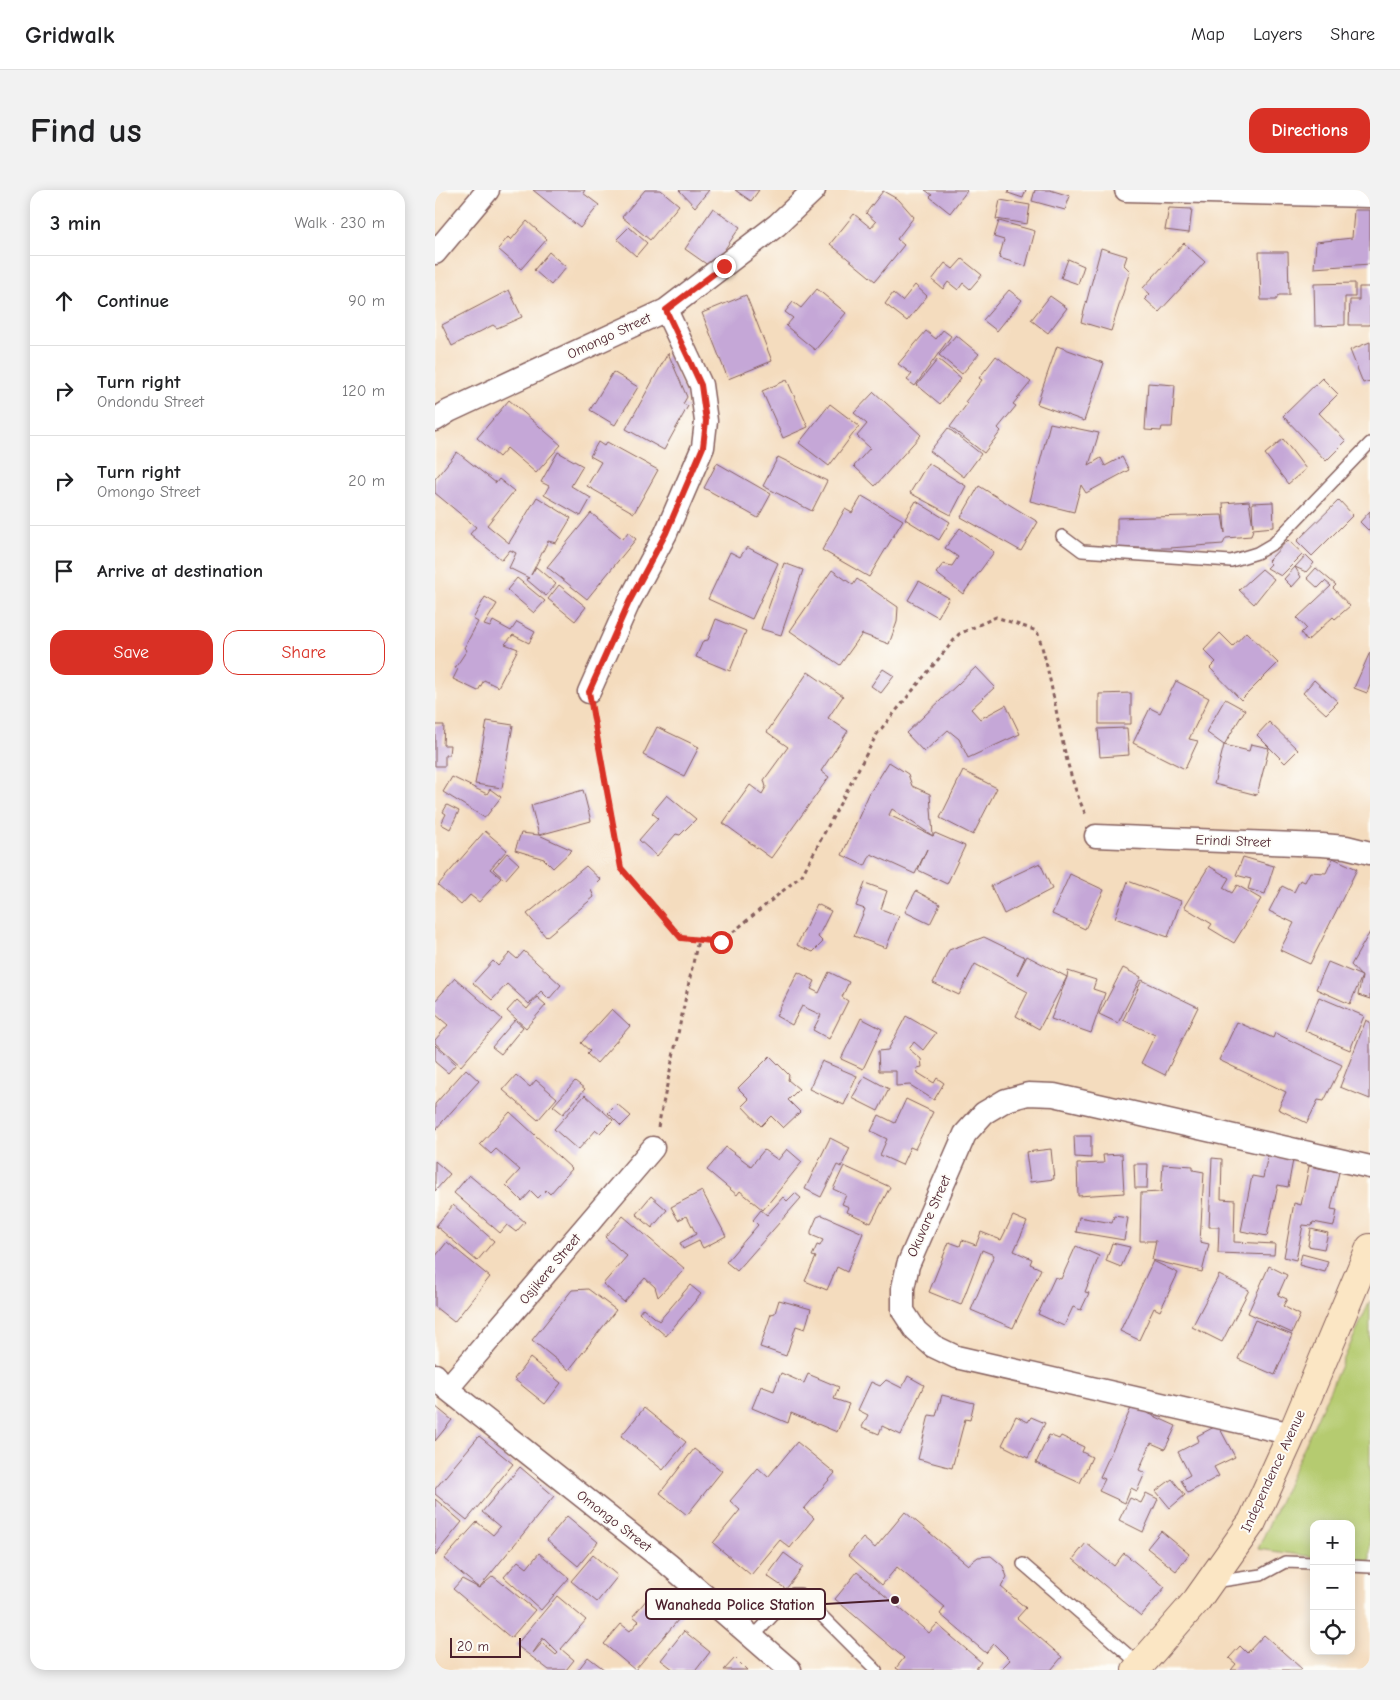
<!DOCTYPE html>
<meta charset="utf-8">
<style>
body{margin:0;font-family:"Comic Neue",sans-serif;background:#f2f2f2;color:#202124}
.controls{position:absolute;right:15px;bottom:15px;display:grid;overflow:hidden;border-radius:10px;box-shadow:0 2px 12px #0003}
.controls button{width:45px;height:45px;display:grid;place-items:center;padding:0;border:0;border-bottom:1px solid #e0e0e0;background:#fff;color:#202124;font:25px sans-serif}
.scale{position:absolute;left:15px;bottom:12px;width:71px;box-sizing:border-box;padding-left:5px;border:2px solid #4a1f2b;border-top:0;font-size:14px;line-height:18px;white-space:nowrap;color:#4a1f2b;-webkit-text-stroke:4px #fdfcf7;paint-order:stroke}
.stop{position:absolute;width:15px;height:15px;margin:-11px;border:4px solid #d93025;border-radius:50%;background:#fff}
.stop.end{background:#d93025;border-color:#fff;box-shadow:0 1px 5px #0008}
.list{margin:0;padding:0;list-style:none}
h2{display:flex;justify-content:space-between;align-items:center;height:65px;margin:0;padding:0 20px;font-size:21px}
h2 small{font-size:16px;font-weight:400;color:#757577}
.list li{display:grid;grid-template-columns:32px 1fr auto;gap:15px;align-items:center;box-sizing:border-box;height:90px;padding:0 20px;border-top:1px solid #e0e0e0}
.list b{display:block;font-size:19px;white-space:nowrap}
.list p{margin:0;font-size:16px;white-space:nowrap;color:#757577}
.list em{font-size:16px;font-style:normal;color:#757577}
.actions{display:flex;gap:10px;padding:15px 20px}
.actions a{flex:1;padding:11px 0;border:1px solid #d93025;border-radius:15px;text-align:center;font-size:18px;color:#d93025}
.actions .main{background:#d93025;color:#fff}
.icon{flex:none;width:28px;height:28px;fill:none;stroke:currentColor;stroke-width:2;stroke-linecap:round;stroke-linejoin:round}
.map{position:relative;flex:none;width:935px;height:1480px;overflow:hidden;border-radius:15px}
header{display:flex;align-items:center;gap:30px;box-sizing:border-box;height:70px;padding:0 25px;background:#fff;border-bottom:1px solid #e0e0e0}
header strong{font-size:24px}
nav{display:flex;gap:28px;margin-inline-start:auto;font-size:18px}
.intro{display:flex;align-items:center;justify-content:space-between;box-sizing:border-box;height:120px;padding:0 30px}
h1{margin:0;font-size:35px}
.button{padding:12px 22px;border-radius:15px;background:#d93025;color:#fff;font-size:18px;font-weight:700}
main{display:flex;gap:30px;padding:0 30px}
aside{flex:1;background:#fff;border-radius:15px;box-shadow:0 2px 12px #0003}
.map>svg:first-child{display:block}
.green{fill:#b5cb6f;stroke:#80754d}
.building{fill:#c5a7d7;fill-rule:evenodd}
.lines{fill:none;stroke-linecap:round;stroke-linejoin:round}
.service-casing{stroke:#86615e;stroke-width:14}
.minor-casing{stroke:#86615e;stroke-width:25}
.secondary-casing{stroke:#86615e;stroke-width:30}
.path{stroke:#86615e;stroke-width:3;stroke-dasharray:4 4;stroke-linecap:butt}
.service{stroke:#fff;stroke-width:11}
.minor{stroke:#fff;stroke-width:22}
.secondary{stroke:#fbe6c4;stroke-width:28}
.route{stroke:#d93025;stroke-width:6}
.labels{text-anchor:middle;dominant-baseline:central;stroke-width:4;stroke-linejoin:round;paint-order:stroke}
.street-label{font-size:14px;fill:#4a1f2b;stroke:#fdfcf7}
.leader{fill:none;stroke:#4a1f2b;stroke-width:2}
.callout-dot{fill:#4a1f2b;stroke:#fdfcf7;stroke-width:2}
.callout{fill:#fdfcf7;stroke:#4a1f2b;stroke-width:2}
.callout-label{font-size:15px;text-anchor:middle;font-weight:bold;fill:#4a1f2b}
</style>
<header>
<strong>Gridwalk</strong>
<nav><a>Map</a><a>Layers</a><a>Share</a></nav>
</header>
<div class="intro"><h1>Find us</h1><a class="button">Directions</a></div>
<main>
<aside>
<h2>3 min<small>Walk · 230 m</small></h2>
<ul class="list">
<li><svg class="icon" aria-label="ahead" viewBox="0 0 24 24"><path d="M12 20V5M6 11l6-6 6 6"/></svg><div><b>Continue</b></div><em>90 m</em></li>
<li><svg class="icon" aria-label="right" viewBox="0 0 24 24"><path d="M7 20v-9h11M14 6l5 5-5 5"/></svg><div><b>Turn right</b><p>Ondondu Street</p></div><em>120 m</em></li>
<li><svg class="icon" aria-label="right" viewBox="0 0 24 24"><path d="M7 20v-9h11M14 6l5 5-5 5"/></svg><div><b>Turn right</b><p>Omongo Street</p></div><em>20 m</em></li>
<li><svg class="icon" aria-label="arrive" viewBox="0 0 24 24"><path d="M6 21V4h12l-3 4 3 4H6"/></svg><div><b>Arrive at destination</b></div></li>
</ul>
<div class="actions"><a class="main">Save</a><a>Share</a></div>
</aside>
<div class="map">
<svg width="935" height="1480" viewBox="0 0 935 1480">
<rect width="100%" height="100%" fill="#fdfcf7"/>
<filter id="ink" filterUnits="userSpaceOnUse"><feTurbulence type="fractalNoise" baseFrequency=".02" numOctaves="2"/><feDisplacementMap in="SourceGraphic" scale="10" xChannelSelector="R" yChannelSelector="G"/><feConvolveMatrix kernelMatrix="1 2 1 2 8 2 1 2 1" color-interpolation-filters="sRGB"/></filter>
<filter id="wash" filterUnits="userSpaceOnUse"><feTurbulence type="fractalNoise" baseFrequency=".0096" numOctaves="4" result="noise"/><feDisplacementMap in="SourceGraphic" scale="20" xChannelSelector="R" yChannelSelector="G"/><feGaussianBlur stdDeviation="1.12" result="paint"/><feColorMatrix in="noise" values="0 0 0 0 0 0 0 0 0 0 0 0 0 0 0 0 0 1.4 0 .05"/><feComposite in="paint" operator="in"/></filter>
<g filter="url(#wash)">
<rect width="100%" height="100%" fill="#f4dcbe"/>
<path class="green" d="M935,1111V1374L916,1371V1334H879V1367L823,1359Z"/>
<g id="blocks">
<path class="building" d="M98,0H150L148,3L164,15L145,38Z
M210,0H226L244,15L215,50L187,27Z
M244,0H274L260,17Z
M300,0H324L316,11Z
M490,0H531L532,1L515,23L495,7L497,5Z
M574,0H591L588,8L573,3Z
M600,0H615L635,6L630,20L597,11Z
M448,1L464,10L479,27L462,49L469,55L440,91L395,54L419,24L436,38L441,32L431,23Z
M565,10L595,15L592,34L561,29Z
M278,18L305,37L277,78L250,59Z
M734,18L757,19L754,43L730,40Z
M919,20H935V74L879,78L881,52L917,48Z
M92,31L112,49L86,79L63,59L73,47L76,50Z
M564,31L600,41L591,76L564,68L569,50L559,47Z
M194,37L212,53L201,66L182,49Z
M749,53L770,72L724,122L710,109L715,104L708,98Z
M666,58L692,66L689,75L695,81L676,141L646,132Z
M114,62L131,77L116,95L99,80Z
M824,62H853L854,105H844L841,110H826Z
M527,69L547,85L535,99L528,93L523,100L513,92L508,99L497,90L510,73L518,79Z
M633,69L649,76L643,94L626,88Z
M920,93V107H910V135L880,136L879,94Z
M480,95L492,106L472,131L450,114L458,103L467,111Z
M924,97H935V135H914L915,110H924Z
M382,99L411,123L380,160L351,136L358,128L350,122L358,112L366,118Z
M74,100L87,127L62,138L58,135L17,156L7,135Z
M574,100L587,110L562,141L548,130Z
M311,105L337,171L293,189L267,123Z
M615,106L632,118L613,143L596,130Z
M508,140L516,146L480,196L472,190L477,184L463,174L491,141L501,149Z
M521,145L544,164L527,184L504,165Z
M935,152V191L928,193L915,160Z
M622,156L669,173L649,231L602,214Z
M233,163L252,207L248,214L253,216L229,260L191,239Z
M561,166L596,192L578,214L581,216L563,238L566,241L549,263L515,237L532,214L530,212L547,190L544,188Z
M503,169L526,188L505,214L482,195Z
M178,182L203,197L180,235L155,220Z
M887,188L903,204L884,223L911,251L891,271L848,226Z
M352,190L373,237L348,248L327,201Z
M713,193L740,195L737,237H727L726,241L710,240Z
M439,202L486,245L440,296L419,276L435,258L422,246L432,234L419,223Z
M74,210L126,255L101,283L72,258L64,267L42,248Z
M395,214L424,236L394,276L364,253Z
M615,233L664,243L654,275L666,268L670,276L687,267L694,280L651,303L646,295L639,322L595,311Z
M513,238L546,264L529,287L495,261Z
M848,249L871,279L853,294L830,264Z
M163,252L169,256L172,252L223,280L199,323L152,296L166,272L155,266Z
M22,262L61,293L64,289L79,301L52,335L74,353L102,307L136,328L121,353L113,351L96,385L101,377L121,394L111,406L91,389L94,388L74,378L81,363L75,360L67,370L35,344L41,337L0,303V289Z
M123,262L148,276L136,296L156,308L146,326L109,305L114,296L106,292Z
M343,267L392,291L377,321L328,296Z
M282,273L336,304L323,328L269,298Z
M493,273L531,296L516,325L475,303Z
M544,296L603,332L586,361L526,327Z
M427,306L468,330L434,387L387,360L410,319L417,323Z
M904,310L918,325L877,366L862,351Z
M481,311L515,332L504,350L470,329Z
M814,311L818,337L817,313L838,312L839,337L818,339L816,346L791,348L788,354L735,358H682V328L787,325L790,343L788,313Z
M935,321V342L925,332Z
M156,323L188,349L193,342L201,349L152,409L112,377Z
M525,338L559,362L528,404L501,383L508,374L517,376L523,367L510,358Z
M853,350L868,364L846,386L832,378L836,374L833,371Z
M312,357L343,373L317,429L273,409L295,362L305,367Z
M871,365L879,373L871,382L860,377L866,387L857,397L849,389Z
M349,373L368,380L346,445L326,439Z
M881,378L901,395L898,398L915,416L900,429L898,427L872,451L866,443L871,438L862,428L896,396L890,391L883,398L872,388Z
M827,379L839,389L819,414L804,400Z
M397,380L418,395L422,389L463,417L462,432L454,454L427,444L405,475L355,441Z
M82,388L110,411L99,423L72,400Z
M484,391L514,408L503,427L473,410Z
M124,395L151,417L140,431L113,409Z
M50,407L62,414L49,435L55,437L58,431L76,441L82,432L100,442L94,453L78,445L70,454L83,459L63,497L49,490L43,501L18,489L23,479L20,478L32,460L29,458L43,432L38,429Z
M281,429L311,441L295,481L261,467L268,451L273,450Z
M811,442L843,473L806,510L775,478L781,472L769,460L785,443L798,456Z
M935,462V495L932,503L919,498Z
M541,477L560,497L536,519L545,529L571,515L585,544L533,568L524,549L513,540L489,562L471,543Z
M448,479L459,486L446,503L436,496Z
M373,482L408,506L393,528L413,541L386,581L394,587L336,668L288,633L315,595L327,604L331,597L329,590L353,557L332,542Z
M879,490L903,512L891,524L868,503Z
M741,491L774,508L754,549L763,551L750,579L698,553L715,518L725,523Z
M696,503V534H664V504Z
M790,509L810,520L789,555L771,542Z
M52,531L78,535L67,598L40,594Z
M834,532L863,560L850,573L822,545Z
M0,535H9L8,555H15L14,565H10V576H0Z
M222,537L264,557L249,586L208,565Z
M692,538L694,565L665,567L663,539Z
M816,554L834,558L822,605L779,594L789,555L814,561Z
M454,572L473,584L477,596L495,604L498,646L500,643L530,656L512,694L483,680L492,659L480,684L436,664L430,676L407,665L434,604ZM457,619L498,646L454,625Z
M528,581L562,598L538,645L505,628Z
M17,587L52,604L55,599L66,607L50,628L8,602Z
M148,600L156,631L104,645L96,615Z
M232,605L261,629L245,645L241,644L222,666L204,650L223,628L217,623Z
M12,615L24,621L15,639L6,634L11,624L8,622Z
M50,641L72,660L55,679L66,688L44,712L35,705L26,715L3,695Z
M86,643L104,645L137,660L118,678L109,669L80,660Z
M72,663L84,674L70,690L58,679Z
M808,667L839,676L830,704L813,699L816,689L801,685Z
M898,668L922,679L875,774L845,760L859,733L834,721L847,696L859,702L865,690L870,692L875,682L891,683Z
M605,673L617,699L569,724L556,696Z
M151,676L166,690L156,700L159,707L111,747L92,724Z
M774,676L794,688L788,698L797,703L802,695L826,709L799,753L774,738L777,734L749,717Z
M635,684L669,700L650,739L617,724Z
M693,691L746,711L733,747L680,728Z
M430,693L452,701L446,719L464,726L451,758L419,746L430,719L421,716Z
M481,701L505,714L495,734L470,722Z
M382,714L396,721L383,747L388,752L378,762L362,755Z
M935,742V809L923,805L927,787L916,775Z
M549,747L590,767L582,785L592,766L632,787L633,781L661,790L658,799L670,803L656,843L616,829L632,787L604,839L581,826L593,802L540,774L524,805L498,793L514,760Z
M89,761L126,795L114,809L106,801L94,814L72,794L57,810L38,793L58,771L63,776L75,763L82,769Z
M893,772L927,786L915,814L881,799Z
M688,778L706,787L683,833L664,824Z
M363,782L380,791L376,799L384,803L394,782L414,792L407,807L413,811L394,849L378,840L386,825L367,816L357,835L341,826Z
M20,788L67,829L26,876L0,853V850L13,835L0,824V811Z
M707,790L763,817L730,885L706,873L720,845L688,830Z
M102,807L111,815L91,838L72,821L82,810L92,819Z
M884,807L929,826L915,860L870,841Z
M177,819L195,836L162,873L152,864L155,861L146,853Z
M471,826L501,843L488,860L479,852L474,859L486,869L487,877L482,878L483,883L499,893L502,888L509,893L499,910L475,895L461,896V881H444L443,861L453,860Z
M426,828L447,839L428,879L406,869Z
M80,830L88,837L66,864L57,857Z
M931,830L935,832V909L905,897Z
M802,832L838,848L840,843L907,875L889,911L883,910L872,933L843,919L851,902L784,870Z
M0,855L21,874L13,883L0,872Z
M335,866L354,885L353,890L364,899L353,910L365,922L348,938L336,926L326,936L307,916L314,909L303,898Z
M387,871L422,886L409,915L374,899Z
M31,879L44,891L0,940V914Z
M81,885L95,897L101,890L122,908L103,930L68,900Z
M430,886L454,899L443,921L417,908Z
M140,891L150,899L128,924L118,916Z
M150,905L178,930L165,943L161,940L143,960L119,939Z
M471,909L498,922L480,959L475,957L467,975L445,965L452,949L436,941L444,925L460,933Z
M182,914L196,926L186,936L173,923Z
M75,922L137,979L115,1004L111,1000L103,1008L96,1001L87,1011L71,995L85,980L61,959L56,964L45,954Z
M639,946H656V968L640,967Z
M395,948L415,958L406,977L402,975L386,1007L370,999Z
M291,957L316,976L329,960L343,970L352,959L367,972L328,1020L305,1001L302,1005L272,980Z
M616,959L619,989L595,992L591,962Z
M687,964L689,1003L643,1006L642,974L669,973L668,965Z
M833,965L858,970L853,997L843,995L832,1046L806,1041L817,986L828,988Z
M777,968L787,969L786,1009L800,1010L799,1052L840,1054L839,1065L783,1063L784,1037H774Z
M0,971L15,984L0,1001Z
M699,974H713L712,998H700Z
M728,974L758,976V980L769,982L765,1052L774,1054L767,1082L717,1070L721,1051H705L706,1003L726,1002Z
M409,976L455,997L436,1033L412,1022L414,1017L407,1014L411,1005L398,999Z
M874,976L904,982L896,1019L902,1020L899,1036L878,1032L877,1036L868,1035L861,1070L849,1067L859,1013L866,1015Z
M34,985L90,1032L81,1042L72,1035L65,1043L19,1003Z
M267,1001L291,1046L268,1058L264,1051L248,1059L245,1053L261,1044L252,1026L243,1030L236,1017Z
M360,1003L366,1008L302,1081L291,1072L323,1035L318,1030L326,1020L332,1025L348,1007L352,1011Z
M216,1006L232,1020L217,1038L201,1024Z
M18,1015L59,1051L42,1071L1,1036Z
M387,1025L428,1043L412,1082L402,1077L392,1100L370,1091L381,1067L377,1066L382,1055L385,1056L388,1050L376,1045V1041L382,1027Z
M188,1026L250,1079L223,1107L220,1097L210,1088L189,1112L168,1094L192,1066L170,1047Z
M578,1026L592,1032L579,1061L597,1069L595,1074L606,1079L578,1138L536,1120L559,1065L547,1060L526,1115L494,1102L514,1052L525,1056L527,1050L541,1055L546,1042L566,1050Z
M679,1026L693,1028L689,1050L641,1042L644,1027L677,1033Z
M876,1039L893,1043L889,1059L873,1056Z
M12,1052L55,1087L19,1132L0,1117V1067Z
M677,1053L695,1057L686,1077L671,1071Z
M641,1056L664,1066L650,1102L654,1103L646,1120L638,1117L629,1136L603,1124L620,1087L626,1089Z
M867,1064L893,1071L890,1082L864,1075Z
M718,1071L743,1083L725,1121L719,1118L704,1150L685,1141Z
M834,1076L852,1085L843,1105L852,1109L848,1116L865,1125L857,1143L813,1123Z
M784,1085L814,1100L787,1152L757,1137Z
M255,1095L266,1104L231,1146L204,1123L208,1118L224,1131Z
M153,1099L181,1120L134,1180L97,1150L137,1100Z
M344,1110L376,1119L370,1139L361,1136L351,1166L325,1157L336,1124L340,1123Z
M820,1130L857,1145L840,1185L803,1169Z
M95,1168L126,1193L110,1214L79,1189Z
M346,1183L369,1193L373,1184L404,1197L399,1209L414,1214L402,1242L356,1223L353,1233L317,1218L326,1196L339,1201Z
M473,1186L489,1195L466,1245L447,1236L444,1244L427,1237L433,1225L423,1220L436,1192L445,1196L451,1190L467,1198Z
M507,1205L539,1213L535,1230L530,1229L517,1278L483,1269L494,1225L501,1226Z
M0,1216L17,1230L0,1251Z
M697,1216L741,1236L730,1259L716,1253L704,1280L710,1283L702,1301L696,1298L690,1313L664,1301L670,1289L665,1287Z
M209,1218L251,1252L228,1280L186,1246Z
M581,1226L593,1232L596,1227L610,1233L593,1268L567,1255Z
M783,1235L800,1267L779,1277L784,1286L753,1303L746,1290L755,1285L743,1262L764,1251L762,1246Z
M614,1245L624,1249L626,1246L649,1257L647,1262L657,1267L645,1293L601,1273Z
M44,1246L78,1274L32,1330L0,1304V1299Z
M362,1252L400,1283L369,1319L379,1328L355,1358L345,1350L316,1385L278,1353L305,1320L295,1311L323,1278L333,1287Z
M259,1259L287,1281L252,1325L225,1303Z
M85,1277L119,1306L44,1398L58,1386L100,1420L76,1448L18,1399L27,1389L44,1398L9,1369L42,1332L58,1345L65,1337L47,1322Z
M737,1289L750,1305L735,1318L721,1301Z
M711,1303L723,1309L708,1342L684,1330L695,1308L706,1313Z
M0,1309L27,1332L0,1365Z
M470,1322L533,1375L543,1367L556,1366L568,1376L572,1387L566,1397L591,1418L582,1428L627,1467L616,1480H565L575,1470L559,1454L551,1463L505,1424L510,1417L462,1377L447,1395L413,1365L428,1348L440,1358Z
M132,1326L163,1352L143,1376L112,1350Z
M726,1341L754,1364L741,1381L712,1358Z
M651,1353L679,1376L689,1363L730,1397L706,1426L638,1369Z
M104,1363L134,1388L106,1420L69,1387L83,1371L92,1378Z
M349,1363L368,1377L351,1399L332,1386Z
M158,1365L183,1386L162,1412L136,1391Z
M422,1382L494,1443L502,1434L546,1472L540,1480H464L461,1478L469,1468L400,1409Z
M238,1399L256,1415L200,1480L169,1454L186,1434L195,1441L204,1431L198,1426L218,1402L228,1410Z
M122,1406L151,1430L126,1459L139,1470L131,1480H114L81,1455ZM108,1448L123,1463L121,1465L107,1453L98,1463Z
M249,1441L275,1462L261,1480H239L226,1470Z
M829,1445L867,1479L866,1480H796L801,1474L794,1468L805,1456L812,1463Z
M153,1467L170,1480H143Z
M300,1468L312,1480H289Z"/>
</g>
</g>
<g filter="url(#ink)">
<use href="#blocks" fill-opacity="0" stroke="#86615e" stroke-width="1"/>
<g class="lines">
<g class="service-casing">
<path id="service" d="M627,346L647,361L796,371L822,363L839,353L935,253
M588,1374L705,1475
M916,1376L935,1377
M779,1392L826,1385L850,1372L879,1373
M318,1447L358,1404H365L441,1480"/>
</g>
<g class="minor-casing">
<path id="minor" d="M691,0L935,6
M0,63L53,0
M0,230L14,221L231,120L342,35L379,0
M154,502L194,412L231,343L268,257L271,231L266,195L231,120
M661,646L887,655L911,657L935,663
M0,1185L12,1199L233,1374L355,1480
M12,1199L218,958
M857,1244L521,1167L498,1156L481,1141L468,1121V1098L473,1075L530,944L549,923L571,910L593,904L619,905L935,977"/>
</g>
<g class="secondary-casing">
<path id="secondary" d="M701,1480L762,1410L817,1332L857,1244L935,1058"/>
</g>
<path class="path" d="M158,524L186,678L247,748L286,752L367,685L442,544L524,444L561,427L602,441C622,500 624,569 651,625
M223,937L263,750"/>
<use href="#service" class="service"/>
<use href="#minor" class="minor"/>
<use href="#secondary" class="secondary"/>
</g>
</g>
<g class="lines" filter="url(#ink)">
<path class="route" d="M286,752L246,748L186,678L154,502L194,412L231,343L268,257L271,231L266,195L231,120L289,76"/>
</g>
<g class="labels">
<g class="street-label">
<text transform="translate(174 146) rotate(-25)">Omongo Street</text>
<text transform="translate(798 651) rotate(2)">Erindi Street</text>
<text transform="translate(494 1026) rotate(-66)">Okuvare Street</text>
<text transform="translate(115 1079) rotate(-50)">Osjikere Street</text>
<text transform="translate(838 1281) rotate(-65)">Independence Avenue</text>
<text transform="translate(179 1331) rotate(38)">Omongo Street</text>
</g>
</g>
<path class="leader" d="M460 1410L390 1414"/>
<circle class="callout-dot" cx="460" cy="1410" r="5"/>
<rect class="callout" x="211" y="1399" width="179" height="30" rx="5"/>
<g class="callout-label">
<text x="300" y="1420">Wanaheda Police Station</text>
</g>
</svg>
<div class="controls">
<button>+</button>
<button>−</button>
<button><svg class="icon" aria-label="locate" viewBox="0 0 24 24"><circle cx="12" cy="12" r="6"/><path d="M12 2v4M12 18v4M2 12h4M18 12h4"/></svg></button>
</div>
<div class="scale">20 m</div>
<div class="stop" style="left:286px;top:752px"></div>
<div class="stop end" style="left:289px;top:76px"></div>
</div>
</main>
